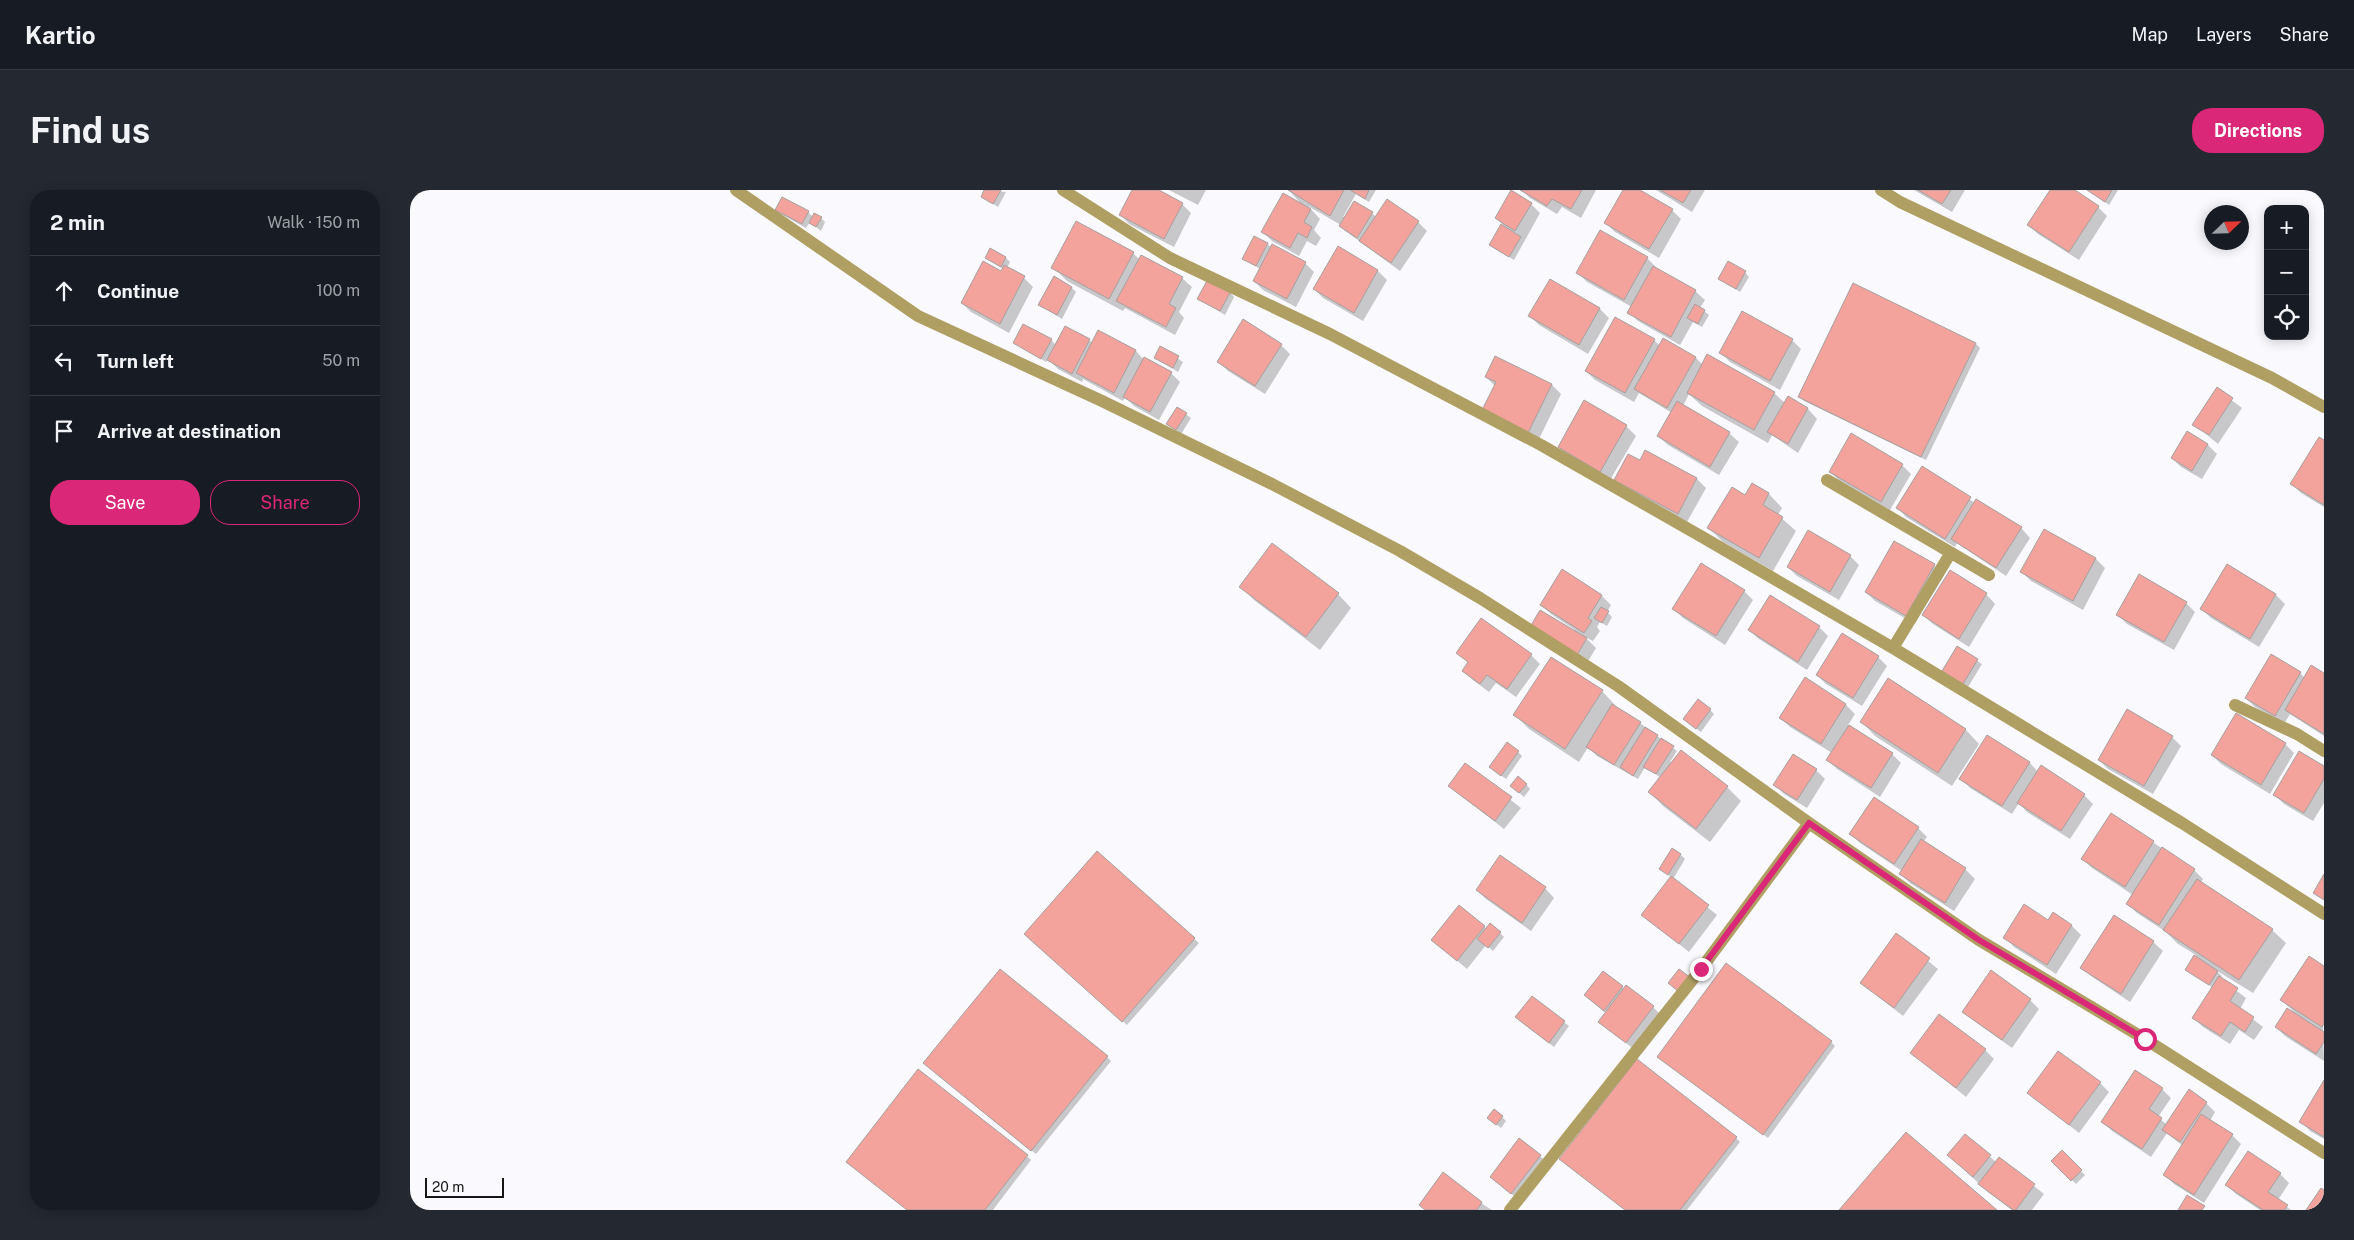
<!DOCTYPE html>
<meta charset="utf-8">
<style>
body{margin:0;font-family:"Public Sans",sans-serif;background:#242831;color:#f1f3f6}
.controls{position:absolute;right:15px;top:15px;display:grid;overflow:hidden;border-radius:10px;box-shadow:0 2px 12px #0003}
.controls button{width:45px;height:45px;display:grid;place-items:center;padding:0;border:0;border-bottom:1px solid #363941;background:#171b24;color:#f1f3f6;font:25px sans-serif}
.compass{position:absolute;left:1794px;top:15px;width:45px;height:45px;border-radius:50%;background:#171b24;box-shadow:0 2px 12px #0003;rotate:67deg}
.scale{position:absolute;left:15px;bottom:12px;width:79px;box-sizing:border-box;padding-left:5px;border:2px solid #161617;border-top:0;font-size:14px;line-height:18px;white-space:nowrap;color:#161617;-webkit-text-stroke:4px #fafafe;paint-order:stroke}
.stop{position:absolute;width:15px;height:15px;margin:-11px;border:4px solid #db2777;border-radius:50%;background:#fff}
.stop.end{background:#db2777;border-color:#fff;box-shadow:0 1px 5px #0008}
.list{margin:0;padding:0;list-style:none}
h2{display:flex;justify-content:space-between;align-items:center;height:65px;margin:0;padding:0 20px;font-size:21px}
h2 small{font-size:16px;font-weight:400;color:#9ea1a6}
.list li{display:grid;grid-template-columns:32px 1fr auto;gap:15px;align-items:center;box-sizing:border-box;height:70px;padding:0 20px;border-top:1px solid #363941}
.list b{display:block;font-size:19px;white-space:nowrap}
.list em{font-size:16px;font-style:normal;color:#9ea1a6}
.actions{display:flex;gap:10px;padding:15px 20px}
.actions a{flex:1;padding:11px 0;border:1px solid #db2777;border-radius:20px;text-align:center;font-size:18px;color:#db2777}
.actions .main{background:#db2777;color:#fff}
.icon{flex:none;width:28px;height:28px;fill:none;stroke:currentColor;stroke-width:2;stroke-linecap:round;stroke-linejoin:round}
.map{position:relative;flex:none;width:1914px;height:1020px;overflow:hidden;border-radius:20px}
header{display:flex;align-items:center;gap:30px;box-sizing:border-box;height:70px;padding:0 25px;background:#171b24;border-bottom:1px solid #363941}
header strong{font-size:24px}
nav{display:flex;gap:28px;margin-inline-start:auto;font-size:18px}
.intro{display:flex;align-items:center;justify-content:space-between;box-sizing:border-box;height:120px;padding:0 30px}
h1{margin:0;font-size:35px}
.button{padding:12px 22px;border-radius:20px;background:#db2777;color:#fff;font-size:18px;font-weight:700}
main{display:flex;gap:30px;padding:0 30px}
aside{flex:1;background:#171b24;border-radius:20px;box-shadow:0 2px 12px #0003}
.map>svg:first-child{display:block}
.shadow{fill:#0003}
.building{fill:#f3a29c;stroke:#a5a0a0}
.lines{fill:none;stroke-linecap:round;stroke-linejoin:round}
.minor{stroke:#b09f63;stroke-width:12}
.route{stroke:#db2777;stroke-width:6}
</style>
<header>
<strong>Kartio</strong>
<nav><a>Map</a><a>Layers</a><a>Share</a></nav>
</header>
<div class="intro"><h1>Find us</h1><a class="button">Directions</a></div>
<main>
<aside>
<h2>2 min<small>Walk · 150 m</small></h2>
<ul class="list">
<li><svg class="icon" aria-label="ahead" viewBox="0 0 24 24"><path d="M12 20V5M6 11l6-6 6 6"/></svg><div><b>Continue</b></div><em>100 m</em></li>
<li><svg class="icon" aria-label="left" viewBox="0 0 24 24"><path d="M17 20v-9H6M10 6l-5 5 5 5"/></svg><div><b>Turn left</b></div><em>50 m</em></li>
<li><svg class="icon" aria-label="arrive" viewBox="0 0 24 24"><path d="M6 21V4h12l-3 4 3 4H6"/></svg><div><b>Arrive at destination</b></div></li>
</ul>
<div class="actions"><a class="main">Save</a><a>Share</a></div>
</aside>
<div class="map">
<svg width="1914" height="1020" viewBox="0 0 1914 1020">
<rect width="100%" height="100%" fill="#fafafe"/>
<path class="shadow" d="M576,0L596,2L588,17L572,7Z
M723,0H746L772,14L781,23L764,57L719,34L710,24Z
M759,0H796L788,15Z
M879,0H966L959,12L946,4L933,27L962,23L966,27L977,11L1008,32L1017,41L990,81L934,40L931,35L898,16L910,29L904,40L911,48L906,56L897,51L889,66L862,51L853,42L891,14Z
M1112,0H1186L1171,28L1152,17L1147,24L1120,8Z
M1215,0H1228L1262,20L1271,29L1249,68L1205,42L1195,32Z
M1246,0H1295L1282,22Z
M1504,0H1555L1542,22Z
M1641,0H1663L1688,17L1697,26L1669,70L1628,44L1619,35Z
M1678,0H1708L1699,15Z
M373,8L398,22L403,27L411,28L415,32L411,41L400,32L396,38L371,24L366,20Z
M1121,14L1130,23L1104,70L1080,55L1096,38L1086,28Z
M858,54L861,58L895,73L904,82L886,117L853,100L844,91L850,79L834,69Z
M928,58L968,81L977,90L953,131L913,108L904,99Z
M723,63L730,70L731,67L772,88L782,97L769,122L774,128L765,145L715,118L713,121L657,91L643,77Z
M576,68H596L600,72L597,78L614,88L623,97L599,143L561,122L552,113L594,79Z
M1237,68L1246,77L1245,79L1285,101L1295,110L1290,118L1299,125L1292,137L1283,132L1270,155L1228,131L1219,122L1222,117L1177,92L1168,83Z
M1335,82L1339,87L1330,102L1309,89Z
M1140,91L1190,119L1199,128L1178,164L1129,135L1120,126Z
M662,98L666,102L652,129L630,115Z
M820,102L824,107L815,125L789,109Z
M656,137L683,153L689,142L726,161L734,170L761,183L770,192L749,230L724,216L715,207L713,211L673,189L672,192L648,179L638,169L636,172L604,153L641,150L646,155Z
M1244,150L1250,156L1254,150L1286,168L1293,175L1364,203L1375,213L1378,208L1398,219L1407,229L1388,263L1362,245L1358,253L1292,216L1279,204L1273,216L1319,243L1329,252L1309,285L1258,255L1248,246L1262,223L1229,203L1224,212L1185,190L1176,181Z
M1382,150L1391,159L1370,200L1320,172L1311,163Z
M1566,154L1570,158L1516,270L1394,211L1390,206Z
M871,155L880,164L855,204L818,181L809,172Z
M751,158L773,172L768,182L746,168Z
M1086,168L1142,195L1151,204L1128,251L1083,229L1085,196L1076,187Z
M1807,199L1832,218L1808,254L1784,234Z
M1175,212L1216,236L1226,246L1200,290L1158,266L1149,257Z
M767,218L781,228L771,244L758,234Z
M1778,242L1798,255L1807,264L1792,289L1771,277L1762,268Z
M1914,252V317L1891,303L1882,294Z
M1230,271L1287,289L1296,298L1277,332L1215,299Z
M1492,275L1501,284L1480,320L1429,291L1420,281Z
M1513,277L1565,313L1611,338L1620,348L1596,386L1547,353L1545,357L1496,327L1487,317Z
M1342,295L1359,304L1372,318L1368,325L1386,341L1363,381L1313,352L1299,338L1336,306Z
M1634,341L1686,369L1695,378L1673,420L1621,391L1612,382Z
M1440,366L1449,375L1429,410L1387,386L1378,377Z
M1524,375L1533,384L1505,434L1465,411L1456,402Z
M1817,376L1866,405L1875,414L1849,457L1801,428L1792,419Z
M1152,381L1192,406L1201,415L1197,422L1202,427L1197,436L1190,432L1187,437L1190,441L1183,451L1175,447L1186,458L1177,473L1130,446L1164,442L1165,440L1141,424L1131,415Z
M1541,382L1576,404L1585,414L1559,457L1523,434L1514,425Z
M831,396L928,404L941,418L910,460L844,410Z
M1334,401L1343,410L1315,455L1273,428L1264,419Z
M1776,413L1785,422L1764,460L1717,434L1708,425Z
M1409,437L1418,446L1397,480L1349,449L1339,440Z
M1547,458L1572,474L1558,497L1538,485Z
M1048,462L1121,465L1130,474L1106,507L1086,493L1079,502L1063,490L1053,481L1059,473Z
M1468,467L1477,476L1452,516L1416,494L1407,485Z
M1890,483L1895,488L1914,485V546L1880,524L1874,534L1845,517L1836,508Z
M1395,489L1436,515L1445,524L1438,535L1482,564L1491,573L1470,607L1427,579L1418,570L1422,563L1380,537L1371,528Z
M1478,490L1556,540L1569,554L1542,596L1465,546L1452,532Z
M1192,501L1205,515L1204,517L1230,533L1267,561L1260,572L1262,573L1271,561L1317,597L1331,611L1300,652L1253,616L1240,602L1251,588L1235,577L1228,589L1187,566L1178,557L1169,572L1119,539L1105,525Z
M1300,520L1304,524L1291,542L1279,533Z
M1577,546L1620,573L1628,582L1674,605L1683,614L1660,649L1617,622L1609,613L1602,624L1560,598L1551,588Z
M1762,547L1771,556L1743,604L1698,579L1689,570Z
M1875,554L1884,563L1860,604L1811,574L1802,565Z
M1108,562L1112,566L1096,589L1085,581Z
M1056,575L1111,618L1094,639L1039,596Z
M1914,577V613L1903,631L1874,614L1865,605Z
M1406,580L1415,589L1397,618L1374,604L1365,595Z
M1116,594L1120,599L1114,607L1106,600Z
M1701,624L1784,680L1793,689L1791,693L1862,740L1876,753L1843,803L1804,779L1812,786L1810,788L1836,808L1830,819L1853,837L1844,850L1829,840L1820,854L1793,837L1784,828L1803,798L1777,779L1786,765L1768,754L1756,742L1727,723L1718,714L1723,705L1682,678L1673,669Z
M1508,638L1517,647L1513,652L1555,679L1565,689L1544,721L1500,693L1491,684L1492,681L1450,653L1441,644Z
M687,663L789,753L717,835L619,749Z
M1271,665L1275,669L1263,689L1307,725L1279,762L1233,725L1262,687L1255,683Z
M1090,667L1135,698L1144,708L1121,741L1076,709L1067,700Z
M1049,717L1077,739L1090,743L1094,747L1083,761L1076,755L1057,779L1023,750Z
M1643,724L1662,736L1671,745L1646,784L1604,757L1595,747L1638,732Z
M1704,727L1743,752L1753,761L1720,812L1681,786L1672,777Z
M1486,745L1528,779L1493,826L1451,793Z
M1914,778L1913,842L1914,871L1875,846L1866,837L1884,822L1872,810Z
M1581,782L1620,810L1629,819L1602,858L1563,830L1554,821Z
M1212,797L1243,817L1252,826L1226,861L1190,832L1196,823L1175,805Z
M1122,808L1159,836L1144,857L1111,832Z
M1421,852L1425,856L1358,948L1253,871Z
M1575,860L1584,869L1556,907L1502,863Z
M697,867L701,871L626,964L517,875Z
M1914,892V949L1900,941L1891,931Z
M1690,893L1699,902L1669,943L1618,903Z
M1752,899L1761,908L1748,927L1757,935L1796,913L1805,922L1800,931L1822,945L1831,954L1794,1013L1764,994L1755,985L1773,956L1757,943L1741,967L1702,941L1693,932Z
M1092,927L1096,931L1091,938L1083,932Z
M1556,945L1586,972L1589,968L1634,1004L1622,1020H1602L1579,1003L1548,974Z
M1326,948L1330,952L1277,1020H1216Z
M1652,962L1675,985L1666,994L1643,971Z
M617,966L621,970L583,1020H497Z
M1130,966L1139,975L1111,1012L1081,987Z
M1033,984L1074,1015L1082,1020H1015Z
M1870,984L1879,993L1868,1010L1881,1020H1850L1826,1004L1817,995Z"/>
<path class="building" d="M574,0H591L583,14L571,7Z
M722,0H749L773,13L754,49L709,25Z
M878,0H934L920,26Z
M940,0H959L955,9Z
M1101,0L1122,13L1105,41L1085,28Z
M1110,0H1172L1161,19L1142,9L1137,16Z
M1213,0H1230L1263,19L1239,59L1194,33Z
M1250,0H1281L1273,13Z
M1508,0H1541L1532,14Z
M1640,0H1665L1689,16L1659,62L1617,35Z
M1677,0H1702L1695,12Z
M873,3L901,19L894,32L902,37L897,48L888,43L880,58L851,42Z
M372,7L399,21L392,34L365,20Z
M977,9L1009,31L981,73L949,51Z
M944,11L963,22L947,48L929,36Z
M404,23L412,27L406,37L399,33Z
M666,31L724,62L699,109L641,78Z
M1091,34L1111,47L1099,67L1079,55Z
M1190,40L1238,67L1214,110L1166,83Z
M844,46L858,53L846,76L832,69Z
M862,54L896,72L877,109L843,91Z
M928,56L968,80L944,123L903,99Z
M580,58L596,67L591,77L575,68Z
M731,65L773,87L759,114L766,118L756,137L706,111Z
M573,71L591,81L594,75L615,86L590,134L551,113Z
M1318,71L1336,81L1326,99L1308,89Z
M1243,76L1286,100L1261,147L1217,123Z
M644,86L662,97L647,125L628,115Z
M798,89L821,101L810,121L787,109Z
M1140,89L1190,118L1169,155L1118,126Z
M1443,93L1566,153L1511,267L1388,207Z
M1285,114L1295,120L1288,134L1277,128Z
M1332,121L1383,149L1360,191L1309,163Z
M1205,127L1245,149L1215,203L1175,181Z
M833,129L872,154L845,196L807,172Z
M613,134L642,149L631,169L603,153Z
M655,136L680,149L662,184L637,170Z
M688,140L726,160L704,203L666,183Z
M1253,148L1286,167L1257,218L1224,199Z
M750,156L769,166L763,178L744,168Z
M1297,164L1365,202L1344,240L1277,203Z
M1085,166L1142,194L1118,243L1072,220L1086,192L1075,187Z
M734,167L762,182L740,222L713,207Z
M1807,197L1823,208L1799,245L1782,235Z
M1378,206L1398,218L1378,254L1357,242Z
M1174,210L1217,235L1190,282L1148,257Z
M1267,211L1320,242L1300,277L1247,246Z
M767,217L777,223L766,240L756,234Z
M1777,241L1798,254L1782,281L1761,268Z
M1441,243L1493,274L1471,312L1419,282Z
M1909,247L1914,250V315L1880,294Z
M1235,260L1287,288L1268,324L1204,290L1218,264L1230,270Z
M1512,276L1561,307L1535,349L1486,318Z
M1342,293L1359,303L1353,315L1373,327L1349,368L1297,338L1322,297L1335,305Z
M1566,309L1612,337L1586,378L1541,349Z
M1634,339L1686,368L1663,411L1610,382Z
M1398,340L1441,365L1420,402L1377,377Z
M1484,351L1525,374L1496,426L1455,402Z
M862,353L929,403L896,447L829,397Z
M1291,373L1335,400L1306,446L1262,419Z
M1817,374L1866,404L1840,449L1790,419Z
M1152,379L1192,405L1178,428L1182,431L1174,443L1130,415Z
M1540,380L1577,403L1549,449L1512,425Z
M1729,384L1777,412L1754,452L1706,425Z
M1360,405L1410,436L1388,472L1338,440Z
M1191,417L1199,421L1192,433L1184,428Z
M1130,420L1177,448L1167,465L1120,437Z
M1071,428L1122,464L1097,499L1077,485L1070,494L1052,481L1058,472L1046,463Z
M1432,443L1469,466L1443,508L1406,485Z
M1547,456L1568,469L1553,494L1532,481Z
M1861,464L1891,482L1865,526L1835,508Z
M1141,467L1193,500L1155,559L1103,525Z
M1901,475L1914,483V544L1875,520Z
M1395,487L1436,514L1411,554L1369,528Z
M1478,488L1556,539L1528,583L1450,532Z
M1288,509L1301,519L1286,539L1273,529Z
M1202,514L1231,532L1204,575L1176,557Z
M1717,519L1763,546L1734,596L1688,570Z
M1826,523L1876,553L1851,595L1801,565Z
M1439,535L1483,563L1461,598L1416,570Z
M1235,537L1248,545L1223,586L1210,577Z
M1577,545L1620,572L1592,616L1549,589Z
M1251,548L1264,556L1246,584L1233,577Z
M1097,552L1109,561L1091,586L1079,577Z
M1271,560L1318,596L1286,639L1238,602Z
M1889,561L1914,576V589L1894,623L1863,605Z
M1383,564L1407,579L1387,610L1363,595Z
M1055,573L1102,607L1085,631L1038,596Z
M1631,575L1675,604L1651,641L1607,613Z
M1108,586L1117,594L1109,603L1100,596Z
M1464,607L1509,637L1484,674L1439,644Z
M1701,623L1744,651L1715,697L1671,669Z
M1511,649L1556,678L1535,713L1489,684Z
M1752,657L1785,679L1749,735L1716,714Z
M1262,658L1271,664L1258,685L1249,679Z
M687,661L785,748L712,832L614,744Z
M1090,665L1136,697L1112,733L1066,700Z
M1914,684V710L1903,703Z
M1261,686L1299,715L1269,754L1231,725Z
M1787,689L1863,739L1829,790L1753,740Z
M1614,714L1638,730L1643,722L1662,735L1637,775L1593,748Z
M1049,715L1075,736L1047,771L1021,750Z
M1704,725L1744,751L1711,804L1670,778Z
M1080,733L1091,742L1078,758L1067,749Z
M1486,743L1520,768L1484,818L1450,793Z
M1784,765L1808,781L1799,795L1775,780Z
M1899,766L1914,776V834L1912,837L1870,810Z
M1316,773L1422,851L1353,945L1247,867Z
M590,779L698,866L621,961L513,873Z
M1269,779L1281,788L1269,802L1258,793Z
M1581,780L1621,809L1592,850L1552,822Z
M1193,781L1213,796L1194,821L1174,805Z
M1809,786L1828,798L1820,811L1844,827L1835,842L1820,832L1811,846L1782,828Z
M1216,795L1244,816L1216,853L1188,832Z
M1122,806L1155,831L1139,853L1105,827Z
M1877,818L1914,842V852L1906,864L1865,837Z
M1529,824L1576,859L1546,898L1500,863Z
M1648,861L1691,892L1659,935L1617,903Z
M1227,869L1327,947L1270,1020H1215L1149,969Z
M508,879L618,965L575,1020H497L436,972Z
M1725,880L1753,898L1739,919L1752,928L1732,959L1691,932Z
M1914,890V947L1889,932Z
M1779,899L1797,912L1770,952L1752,940Z
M1084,919L1093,926L1086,935L1077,928Z
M1791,924L1823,944L1784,1005L1753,985Z
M1496,942L1587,1020H1429Z
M1555,944L1581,965L1563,987L1537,965Z
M1109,948L1131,965L1101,1004L1080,987Z
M1652,960L1672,980L1661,991L1641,971Z
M1838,961L1871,983L1858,1002L1878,1015L1874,1020H1853L1815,995Z
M1589,967L1625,994L1606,1020H1603L1568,994Z
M1033,982L1072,1012L1067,1020H1015L1009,1015Z
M1911,998L1914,1000V1020H1896Z
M1777,1005L1795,1016L1792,1020H1768Z"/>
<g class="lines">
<path class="minor" d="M326,0L508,126L692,211L862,294L990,361L1070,408L1208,496L1399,633L1569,750L1735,849L1914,963
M653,0L760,68L920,144L1131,255L1294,348L1483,458L1772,633L1914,724
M1471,0L1490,12L1862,188L1914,217
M1417,290L1579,385
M1483,458L1540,364
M1825,515L1887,544L1914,561
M1100,1020L1291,779L1399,633"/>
</g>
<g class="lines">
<path class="route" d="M1291,779L1399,633L1569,750L1735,849"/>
</g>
</svg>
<div class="controls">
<button>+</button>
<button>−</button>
<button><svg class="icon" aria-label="locate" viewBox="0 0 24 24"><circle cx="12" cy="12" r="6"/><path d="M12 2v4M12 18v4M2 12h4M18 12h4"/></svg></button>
</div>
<svg class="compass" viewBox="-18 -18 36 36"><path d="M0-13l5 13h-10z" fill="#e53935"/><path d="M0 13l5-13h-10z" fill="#9ea1a6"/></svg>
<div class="scale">20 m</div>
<div class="stop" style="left:1735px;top:849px"></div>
<div class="stop end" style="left:1291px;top:779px"></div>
</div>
</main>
